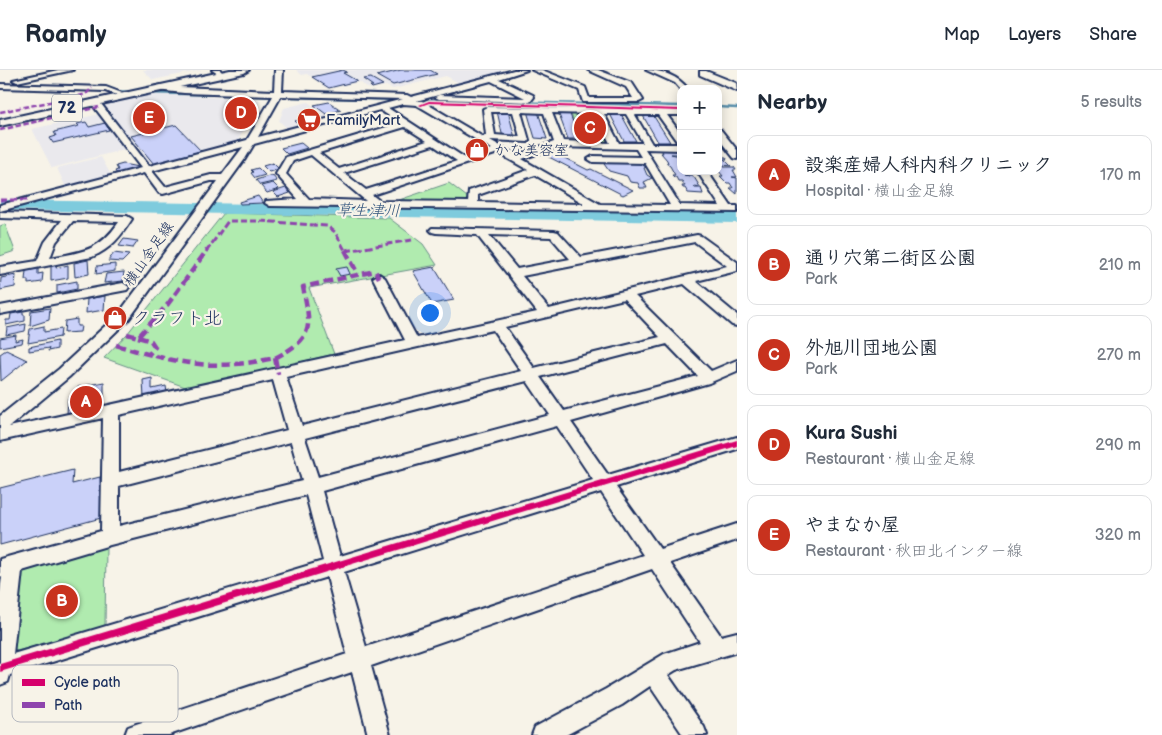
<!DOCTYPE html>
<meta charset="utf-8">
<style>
body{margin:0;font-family:"Balsamiq Sans","Klee One",sans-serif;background:#f6f6f7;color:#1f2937}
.controls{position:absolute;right:15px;top:15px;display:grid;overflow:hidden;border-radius:10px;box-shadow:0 2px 12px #0003}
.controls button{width:45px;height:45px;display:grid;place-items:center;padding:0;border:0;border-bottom:1px solid #e0e1e3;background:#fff;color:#1f2937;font:25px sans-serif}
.you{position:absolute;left:429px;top:242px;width:18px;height:18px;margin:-12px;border:4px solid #fff;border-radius:50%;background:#1a73e8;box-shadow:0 0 0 8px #1a73e833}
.badge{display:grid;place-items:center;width:32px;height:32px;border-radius:50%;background:#c8321e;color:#fff;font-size:16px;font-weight:700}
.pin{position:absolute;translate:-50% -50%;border:2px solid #fff;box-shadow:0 1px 5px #0006}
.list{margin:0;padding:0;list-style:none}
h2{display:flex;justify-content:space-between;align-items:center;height:65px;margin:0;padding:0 20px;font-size:21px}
h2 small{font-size:16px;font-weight:400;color:#747a83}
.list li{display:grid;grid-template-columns:32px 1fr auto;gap:15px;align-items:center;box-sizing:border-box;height:80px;margin:0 10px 10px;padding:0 10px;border:1px solid #e0e1e3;border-radius:10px}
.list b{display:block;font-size:19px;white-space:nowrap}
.list p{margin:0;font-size:16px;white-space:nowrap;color:#747a83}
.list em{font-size:16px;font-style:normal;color:#747a83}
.map{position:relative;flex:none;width:737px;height:665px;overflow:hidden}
header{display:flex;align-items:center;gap:30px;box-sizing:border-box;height:70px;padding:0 25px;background:#fff;border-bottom:1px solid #e0e1e3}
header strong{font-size:24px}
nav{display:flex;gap:28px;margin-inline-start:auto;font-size:18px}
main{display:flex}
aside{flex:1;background:#fff}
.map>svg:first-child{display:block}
.built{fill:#eae9ed}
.green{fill:#b0ebaf;stroke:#668d86}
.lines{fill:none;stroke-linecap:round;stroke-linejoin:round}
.stream{stroke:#568daa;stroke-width:2.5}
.river{fill:#7ecbdd;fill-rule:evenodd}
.building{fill:#cad1f9;stroke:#1b2f5e}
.minor-casing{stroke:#1b2f5e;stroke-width:4}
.major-casing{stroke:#1b2f5e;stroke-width:4}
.minor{fill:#f7f3e8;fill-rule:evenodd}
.major{fill:#f7f3e8;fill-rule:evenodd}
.quiet-far2{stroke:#8e44ad;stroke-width:2.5;stroke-dasharray:5.5 2.5;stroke-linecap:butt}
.quiet-far1{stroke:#8e44ad;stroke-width:3;stroke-dasharray:7 3;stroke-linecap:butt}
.quiet{stroke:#8e44ad;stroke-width:4.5;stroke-dasharray:9 4.5;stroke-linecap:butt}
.cycleway-casing{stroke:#f7f3e8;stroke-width:3}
.cycleway{fill:#d6006c;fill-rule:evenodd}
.labels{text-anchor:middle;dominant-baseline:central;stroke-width:4.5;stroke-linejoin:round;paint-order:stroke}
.far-poi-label{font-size:15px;fill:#1b2f5e;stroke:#f7f3e8;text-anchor:start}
.far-street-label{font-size:15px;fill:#1b2f5e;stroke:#f7f3e8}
.shield{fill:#f7f3e8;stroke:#5d6a87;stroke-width:1}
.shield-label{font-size:16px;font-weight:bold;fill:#1b2f5e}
.far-water-label{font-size:16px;font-style:italic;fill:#34567e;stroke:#f7f3e8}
.poi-label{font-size:18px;fill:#1b2f5e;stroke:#f7f3e8;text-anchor:start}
.key{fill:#f7f3e8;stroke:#b5b8bf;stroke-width:1}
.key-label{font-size:14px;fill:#1b2f5e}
</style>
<header>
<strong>Roamly</strong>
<nav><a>Map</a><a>Layers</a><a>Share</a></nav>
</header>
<main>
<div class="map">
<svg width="737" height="665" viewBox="0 0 737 665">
<rect width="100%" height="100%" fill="#f7f3e8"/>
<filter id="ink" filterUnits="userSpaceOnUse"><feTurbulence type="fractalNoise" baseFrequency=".02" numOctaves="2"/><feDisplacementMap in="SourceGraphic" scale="10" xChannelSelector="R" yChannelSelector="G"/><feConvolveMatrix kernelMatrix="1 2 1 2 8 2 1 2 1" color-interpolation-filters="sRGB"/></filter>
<g filter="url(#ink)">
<path class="built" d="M143,0H202L153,10Z
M296,0H509L459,13L446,6L393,19L386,16L369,19L359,12L328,19L307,4L302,5Z
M148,23L260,30L236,74L150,97L106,39L104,32Z
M308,32L330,48L288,59L279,51L284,38Z
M100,44L126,79L52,98L32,59Z
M101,87L112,107L66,118L57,98Z"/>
<path class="green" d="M570,42L597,44L610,72H582Z
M449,113L467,127L466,133L399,130Z
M224,143L389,148L423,174L437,195L309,218L334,284L188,318L104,288L127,264Z
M5,154L15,181L0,186V156Z
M106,476L105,557L17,581L13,577L21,505L28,496Z"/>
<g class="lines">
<path class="stream" d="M0,18L57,20
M112,21L135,22
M147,23L407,30
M415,30L681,36
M718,37L737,38"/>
<path class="river" d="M0,130L737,141V153L0,140Z"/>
</g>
<path class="building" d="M343,0L347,2L343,3L357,11L329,18L312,7Z
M401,0H430L437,4L393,15L377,6Z
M371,8L383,15L372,18L370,16H373L363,9Z
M329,32L341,40L326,44L314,35Z
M235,35H255L246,51L226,50Z
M156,41L165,51L143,56L134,46Z
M497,41H508L515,68H503Z
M527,41L538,42L547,69L535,68Z
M558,42H569L580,69H568Z
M610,44H621L636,71H624Z
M642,44L653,45L670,72H658Z
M318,45L324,50L300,56L295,51Z
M86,52L89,57L105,53L109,60L53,73L50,68L56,66L54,62L79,56L77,54Z
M176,55L201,81L154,94L131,66Z
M301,73L307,78L287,84L281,78Z
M661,79H675L678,82L679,84H671L680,86L679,87L681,94H677L681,96V101L692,103L693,105H684L694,107L700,117L694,116L695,118H701L703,124L688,123L685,118H683L682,116H685L682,111H678L676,107H674L672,105H675L670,96L666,93H668L667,90L661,83H663Z
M553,82L588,100L591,99L633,120L623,125L545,85Z
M718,87H726L727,89H724L731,96L723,95L724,97H734L736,100H733L737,107H732L737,108V124L730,118H733L730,113H727L720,106H723L718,100Z
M602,91L639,93L646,97L644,98L647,105L652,108L644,112L647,118H640L638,113L630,112L627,106L609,101Z
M273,93L279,99L269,102L263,96Z
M123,94L138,97L139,99L117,104L115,101L118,100L116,96Z
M258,98L265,105L255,108L251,103L253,102L251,100Z
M272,105L277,111L260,115L256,110Z
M273,113L279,119L267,123L261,116Z
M286,118L290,123L278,127L273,122Z
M258,126L263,133L240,134L239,132Z
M124,169L138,171L133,178L119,176Z
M114,183L129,185L122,192L108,191Z
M88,190L89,204L75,207L74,193Z
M115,194V201L96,204L97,196Z
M57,195L56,198L68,195V208L51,211V196Z
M347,197L350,204L340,206L336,199Z
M434,197L454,230L432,234L413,201Z
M38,198V204L43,203L42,212L28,214V210H25L26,201Z
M124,202L123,211L104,213L106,204Z
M16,205L15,217L0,220L1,208Z
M77,211V219L57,223V215Z
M105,226L104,240L86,243L87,229Z
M50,238L49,250L30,256L31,241Z
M23,242V245H25V251L6,255V250H10L11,244Z
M77,249V256H81L80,262L64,263L65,251Z
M26,254L25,261L6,265L7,258Z
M44,256V262L61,259L60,267L28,273L30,259Z
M16,265L15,271L23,269L22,273L0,277V268Z
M57,271V279L48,281L49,278L29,281V277Z
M6,280L27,290L1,311L0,284Z
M152,308V319L166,316L167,323L144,328L143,310Z
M104,312V336L67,344L68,328L77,326L78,317Z
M73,400L72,414L100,407L101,448L0,475V418Z"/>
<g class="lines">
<g class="minor-casing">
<path id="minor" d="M58,0H73L17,12L13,10Z
M212,0H220L222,2L218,4Z
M275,0H283L282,21L407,25L411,27L514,0H527L499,9L533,25L534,27L530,32L439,29L435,27L439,25L525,28L491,11L416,31H422L483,67L486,65L483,39L487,37L681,41V45H667L681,64V74L678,73L658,45H635L652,74H681V80L645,79L680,135L720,136L697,101H707L731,136H737V142L270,136L265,133L266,131L298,129L276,104L286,87L400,53L380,40L254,74L245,89L129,249L69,307L9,357L405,270L373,208L379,204L385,208L417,268L537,242L477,165L436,163L432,162L430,160L432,158L554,161L558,162L581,187L697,165L701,166L737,192V201L696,211L737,245V256L732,255L684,214L635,226L711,301L737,290V301L709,313L571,352L608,405L737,367V379L616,417L660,479L737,454V470L670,493L721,566L737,562V582L676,600L668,605L704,657L707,665H683L650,616L622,635L566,665H532L535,657L606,619L664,584L700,572L652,499L371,596L390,665H368L352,602L169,665H125L128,657L136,654L347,584L327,507L10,605L8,612L0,615V523L2,506L0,507V489L101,461L103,348L0,371V346L59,299L119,243L218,111H211L163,124L159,123L144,103L0,141V135L141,98L92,34V30H98L149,96L247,70L273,26L184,23L156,20V16L274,21ZM281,26L403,29L258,67ZM403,34L417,35L492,79L465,88L388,38ZM491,42H513L520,67L495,65ZM521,42L544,43L554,72L516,85L490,70L528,72L529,70ZM552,43L595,44L610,73L563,71ZM604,44H626L643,73H619ZM405,57L427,71L339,99L319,83ZM433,75L457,91L366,120L344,103ZM243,77L222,105H211L165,117L152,101ZM557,77L636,79L641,87L593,86L588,89L593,92L645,93L670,135L600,134L522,89ZM498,83L528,100L469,121L468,132L380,131L372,125ZM311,85L366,131L309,129L286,104L293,91ZM535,105L585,134L478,132V125ZM489,165L551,167L570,189L517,199ZM695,172L727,196L549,239L522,206ZM624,229L660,267L534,298L505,257ZM493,260L521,301L302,356L286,307ZM667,274L698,306L564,341L540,307ZM273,310L287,360L119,402V345ZM527,311L550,345L318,407L305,368ZM557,356L593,410L340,486L322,421ZM291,372L302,411L119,456V416ZM601,422L643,485L366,577L344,502ZM306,425L323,491L13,584L22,501L110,475Z
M532,0H542L585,17L589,28H633L626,17L588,0H598L632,13L643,30L639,32H583L579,20Z
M646,0C662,0 678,6 688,19L681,20L675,13Z
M700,1H706L736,13L737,21L700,5Z
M0,14L106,17L122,23L118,25L105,21L0,18Z
M718,59L721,60L737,80V89L734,88L718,68Z
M0,142L127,146L132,149C121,166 111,179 92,187L0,205V197L37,191L45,172L62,150L0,148ZM73,151L119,152C99,181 83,182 50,188L56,172Z
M123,213L129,217L127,220L0,244V236Z"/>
</g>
<g class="major-casing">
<path id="major" d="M230,0H249L244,3L0,56V50Z"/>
</g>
<use href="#minor" class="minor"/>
<use href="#major" class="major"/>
<path class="quiet-far2" d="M0,42L79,26L86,24L92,18
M0,60L99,37"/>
<path class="quiet-far1" d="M0,130H28
M346,181L412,170
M206,182L228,151H259L327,156L335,162L346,182"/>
<path class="quiet" d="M345,180L358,204
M346,181L349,180
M127,264L138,267L168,234L207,180
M138,267L151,271L155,277L149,284
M116,275C178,293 209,302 275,288L278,304
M275,288C315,267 311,258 303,217L375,201L379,208"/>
<g class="cycleway-casing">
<path id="cycleway" d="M429,31L681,39V41L429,33L421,36L419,35Z
M737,370V376L0,602V594Z"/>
</g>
<use href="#cycleway" class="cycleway"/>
</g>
</g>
<defs>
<g id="supermarket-disc" transform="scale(1.25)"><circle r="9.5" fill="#c8321e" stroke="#f7f3e8"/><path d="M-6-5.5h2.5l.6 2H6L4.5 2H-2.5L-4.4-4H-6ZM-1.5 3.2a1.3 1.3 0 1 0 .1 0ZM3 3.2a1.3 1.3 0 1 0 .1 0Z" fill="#fff"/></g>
<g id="shop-disc" transform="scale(1.25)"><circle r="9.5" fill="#c8321e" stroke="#f7f3e8"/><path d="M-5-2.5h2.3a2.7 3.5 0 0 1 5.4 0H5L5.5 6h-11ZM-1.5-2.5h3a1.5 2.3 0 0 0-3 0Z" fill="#fff"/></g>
</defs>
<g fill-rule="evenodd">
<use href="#supermarket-disc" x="309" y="50"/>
<use href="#shop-disc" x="477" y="80"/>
<use href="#shop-disc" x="115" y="248"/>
</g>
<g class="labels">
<g class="far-poi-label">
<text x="326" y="50">FamilyMart</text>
<text x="494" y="80">かな美容室</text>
</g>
<g class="far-street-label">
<text transform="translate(149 184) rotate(-55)">横山金足線</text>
</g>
<rect class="shield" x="52" y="24.5" width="30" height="27" rx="4"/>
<g class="shield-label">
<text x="67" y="38">72</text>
</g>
<g class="far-water-label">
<text transform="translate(368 141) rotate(1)">草生津川</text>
</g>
<g class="poi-label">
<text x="132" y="248">クラフト北</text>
</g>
</g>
<rect x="12" y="595" width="166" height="57" rx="8" class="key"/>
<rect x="22" y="609" width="23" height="7" fill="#d6006c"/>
<rect x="22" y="632" width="23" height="6" fill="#8e44ad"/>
<g class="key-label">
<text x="54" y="617">Cycle path</text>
<text x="54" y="640">Path</text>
</g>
</svg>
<div class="controls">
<button>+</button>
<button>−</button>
</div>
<div class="you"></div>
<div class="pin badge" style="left:86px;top:332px">A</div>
<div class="pin badge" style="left:62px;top:531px">B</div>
<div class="pin badge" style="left:590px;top:58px">C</div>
<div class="pin badge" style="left:241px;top:43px">D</div>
<div class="pin badge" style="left:149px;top:48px">E</div>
</div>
<aside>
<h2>Nearby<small>5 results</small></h2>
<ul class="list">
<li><span class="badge">A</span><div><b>設楽産婦人科内科クリニック</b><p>Hospital · 横山金足線</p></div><em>170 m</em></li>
<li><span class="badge">B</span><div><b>通り穴第二街区公園</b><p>Park</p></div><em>210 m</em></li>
<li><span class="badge">C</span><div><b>外旭川団地公園</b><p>Park</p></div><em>270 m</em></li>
<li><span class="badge">D</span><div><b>Kura Sushi</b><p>Restaurant · 横山金足線</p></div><em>290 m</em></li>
<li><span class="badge">E</span><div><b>やまなか屋</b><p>Restaurant · 秋田北インター線</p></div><em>320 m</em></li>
</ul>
</aside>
</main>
